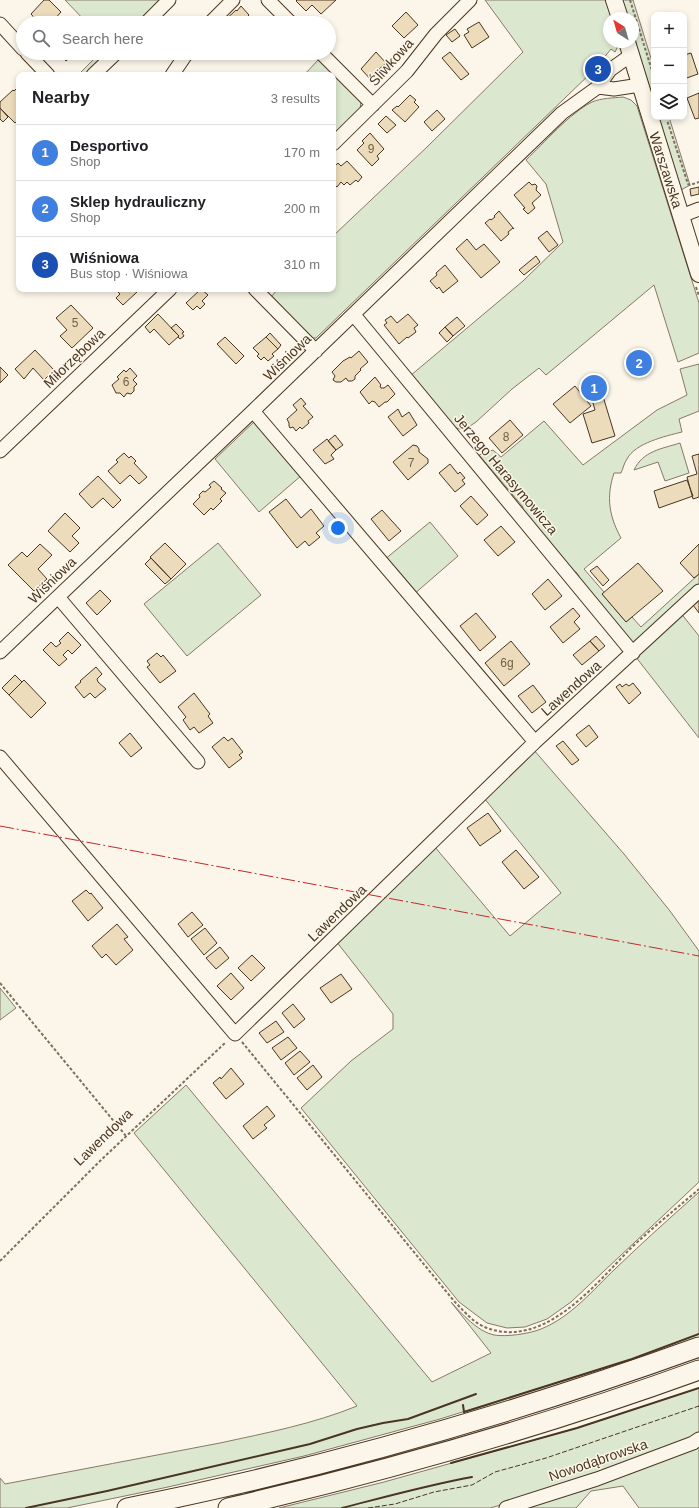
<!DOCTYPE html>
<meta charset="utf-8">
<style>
body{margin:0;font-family:Arial,sans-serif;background:#f2f2f2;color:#202124}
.controls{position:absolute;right:12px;top:12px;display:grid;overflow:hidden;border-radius:8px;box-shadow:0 2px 6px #0003}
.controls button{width:36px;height:36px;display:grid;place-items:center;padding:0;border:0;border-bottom:1px solid #e0e0e0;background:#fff;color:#202124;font:20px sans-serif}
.compass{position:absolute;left:603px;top:12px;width:36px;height:36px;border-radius:50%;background:#fff;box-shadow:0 2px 6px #0003;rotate:323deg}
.you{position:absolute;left:338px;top:528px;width:14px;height:14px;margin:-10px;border:3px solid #fff;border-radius:50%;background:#1a73e8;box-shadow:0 0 0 6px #1a73e833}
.badge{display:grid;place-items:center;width:26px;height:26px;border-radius:50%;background:#c62828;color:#fff;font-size:13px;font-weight:700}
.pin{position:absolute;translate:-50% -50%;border:2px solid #fff;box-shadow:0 1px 4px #0006}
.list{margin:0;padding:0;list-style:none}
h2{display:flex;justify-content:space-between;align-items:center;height:52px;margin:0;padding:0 16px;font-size:17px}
h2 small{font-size:13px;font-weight:400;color:#757577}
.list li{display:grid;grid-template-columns:26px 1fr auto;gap:12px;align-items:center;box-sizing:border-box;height:56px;padding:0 16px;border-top:1px solid #e0e0e0}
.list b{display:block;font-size:15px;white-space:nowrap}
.list p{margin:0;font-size:13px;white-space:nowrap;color:#757577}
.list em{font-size:13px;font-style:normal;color:#757577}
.icon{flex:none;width:22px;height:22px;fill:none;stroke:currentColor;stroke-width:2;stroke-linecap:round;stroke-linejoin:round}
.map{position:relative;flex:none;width:699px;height:1508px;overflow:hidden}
.search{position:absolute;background:#fff;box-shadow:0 2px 6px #0003;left:16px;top:16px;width:320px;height:44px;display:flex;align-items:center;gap:10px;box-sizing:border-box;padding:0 14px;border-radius:22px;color:#757577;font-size:15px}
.panel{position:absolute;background:#fff;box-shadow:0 2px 6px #0003;left:16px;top:72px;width:320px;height:220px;border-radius:8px}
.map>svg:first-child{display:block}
.green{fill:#dce7d0;stroke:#887966}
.building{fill:#ecdcbc;stroke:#4a3520}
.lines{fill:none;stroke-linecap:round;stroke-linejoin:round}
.minor-casing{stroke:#4a3520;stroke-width:15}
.major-casing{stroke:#4a3520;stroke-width:18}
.highway-casing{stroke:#4a3520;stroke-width:21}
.path{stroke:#7f6f5c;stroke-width:2;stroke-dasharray:3 2;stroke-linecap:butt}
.minor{stroke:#fbf6e9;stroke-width:13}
.major{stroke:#fbf6e9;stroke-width:16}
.highway{stroke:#fbf6e9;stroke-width:19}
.fence{stroke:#4a3520;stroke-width:1;stroke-dasharray:5 2;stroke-linecap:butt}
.wall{stroke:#4a3520;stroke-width:2}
.power{stroke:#c62828;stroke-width:1;stroke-dasharray:14 3 2 3;stroke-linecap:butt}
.labels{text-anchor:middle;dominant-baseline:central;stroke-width:3;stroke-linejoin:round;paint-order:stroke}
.number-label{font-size:12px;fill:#725f47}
.street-label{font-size:14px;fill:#4a3520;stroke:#fbf6e9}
</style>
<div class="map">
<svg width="699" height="1508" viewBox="0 0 699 1508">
<rect width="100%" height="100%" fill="#fbf6e9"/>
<path class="green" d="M65,0H163L140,23H87Z
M485,0H606L613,18H609V42H620L615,52L611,49L594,70L316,338H312L270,298L278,289H333V236L427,147L523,52Z
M621,0H633L654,68V106L633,38V18H627Z
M100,53H110L88,75H78Z
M319,59L361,101L360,110L333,136V75H304Z
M623,97L631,100L637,106L699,303V353L678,362L654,285L546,375L539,368L512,389L476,422L467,428L459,429L451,426L410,376L523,281L563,242L546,184L526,160C544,143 570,113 592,102C601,98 614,98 623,97Z
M657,117H669L690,185L681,190Z
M699,364V411L679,419L682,432C666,436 635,443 627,459C624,463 623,469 621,473H614C606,497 609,516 621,538L584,569L604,592L602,594L626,622L632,617L641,627L699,574V584L636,646L577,581L579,576L576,572L570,573L521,515L523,507L479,455L493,450L501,457L544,421L583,465L657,410L687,395L680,369Z
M256,420L302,475L259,512L215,459Z
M680,443L689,473L665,481L658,462L634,470C643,451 661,449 680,443Z
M430,522L458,556L413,595L384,560Z
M218,543L261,595L187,656L144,604Z
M680,612L699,636V738L635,656Z
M533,749L624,854L670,911L699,951V1182L571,1302L547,1319L525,1327L507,1328L487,1323L459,1302L301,1108L351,1061L393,1029V1014L336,941L434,846L510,936L561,893L484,798Z
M0,988L16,1008L0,1020Z
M186,1085L432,1382L491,1353L451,1302C461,1313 478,1332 494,1335C506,1337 529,1334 541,1329C571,1317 593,1290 616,1268C643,1242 671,1217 699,1192V1334L632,1359L517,1395L440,1419L304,1456L168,1487L67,1508H0V1478L5,1484C77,1470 148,1457 220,1443C266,1433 313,1424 357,1406L134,1133Z
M699,1388V1434L679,1444L530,1497L490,1508H279L384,1482L577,1428Z
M699,1445V1508H639L623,1486L591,1491L576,1508H516Z"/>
<path class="building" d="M44,0H49L61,12L51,23H37L38,22L31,14Z
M297,0H336L321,14L312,5L306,11L296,1Z
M241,6L249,15L245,19L248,23H224L223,22L236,10L237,11Z
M406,12L418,25L404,38L392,26Z
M479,22L489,37L472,48L464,35L469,32L467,29Z
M455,29L460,36L452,42L446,35Z
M376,52L386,63L377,71L380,74L373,82L361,69Z
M450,52L469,74L461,80L442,58Z
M58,53H78L74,54L66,61Z
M691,53L698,74L684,79V55Z
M17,88L19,90V119L15,123L0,108V102L13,90L14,91Z
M699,93V118L695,119L687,98Z
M410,95L416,100L414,102L419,107L405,122L392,110L397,106L398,107Z
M0,108L8,117L3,122L0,119Z
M437,110L445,119L432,131L424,122Z
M386,116L396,125L387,133L378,124Z
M370,133L384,149L377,156L379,159L372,166L357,150L364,143L362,141Z
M347,161L362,177L358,182L356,180L350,185L347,182L344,185L341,182L337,187L333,183V168L338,163L341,166Z
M529,182L532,185L535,184L537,186L536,190L541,195L532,203L535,208L528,214L523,209L525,208L514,195Z
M699,187V194L691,196L690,189Z
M499,211L514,229L513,228L508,232L509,234L501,241L485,223L490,219L491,220L495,217L494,216Z
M547,231L558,245L549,252L538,238Z
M467,239L476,250L484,244L500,262L481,278L456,249Z
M536,256L540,262L524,275L519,270Z
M445,265L458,281L443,293L439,287L437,289L430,281L437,275L436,273Z
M115,289H134L137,292L123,305L116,298L120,294Z
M201,289L208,295L202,301L205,304L200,309L197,306L193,310L186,303Z
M71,305L93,328L72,348L60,336L67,330L56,318Z
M158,314L179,336L169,345L154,329L150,333L145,327Z
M408,314L418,325L414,328L416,332L408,338L407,337L399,344L384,325L387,323L385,320L391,316L397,323Z
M457,317L465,326L453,336L445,327Z
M176,324L184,332L182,333L184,336L180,339L178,337L179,336L171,328Z
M445,327L453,336L447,342L439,333Z
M270,333L281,345L278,349L266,337Z
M225,337L244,356L236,364L217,344Z
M266,337L278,349L272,354L274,356L268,361L264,357L261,360L257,356L259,354L253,348Z
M35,350L54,370L44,380L33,368L24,379L15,369Z
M359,351L368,362L360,369L361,370L355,376V379L352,381H348L346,378L341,382H336L333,380L335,376L332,372L343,361L350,357L351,358Z
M0,367L8,375L0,383Z
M130,368L137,376L133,380L137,384L134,387V391L131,394L127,393L124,397L120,393H116L112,385L119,379L117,377L124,370L126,372Z
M375,377L381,385L380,386L381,388H384L388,385L395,394L387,402H385L379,407L375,402L372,401L369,404L360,392Z
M575,386L591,406L570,423L553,404Z
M602,393L615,436L592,443L583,414L595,410L591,396Z
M301,398L306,404L303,406L313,417L308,421L309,423L302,429L300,427L296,431L293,427L290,428L289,426V423L287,419L297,410L293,405Z
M398,409L402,417L409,412L417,425L403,436L388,417Z
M510,420L523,435L502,453L489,438Z
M335,435L343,445L336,450L328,441Z
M327,439L336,450L331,455L334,459L325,464L313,450Z
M413,445L417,446L419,449V452L428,459V463L408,480L393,462Z
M124,453L129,458L131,456L136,461L134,463L147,477L139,484L130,475L120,484L108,471L118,462L116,460Z
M699,454V497L693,499L687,477L697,474L692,456Z
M450,464L458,474L460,472L465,478L462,480L465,484L455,492L439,473Z
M98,476L121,500L113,508L103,498L92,508L79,494Z
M687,480L693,496L659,508L654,491Z
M214,481L222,488L221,489L226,493L220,499L222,501L213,510L211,508L204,515L193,504L200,497L199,495L203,491L205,492L211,487L209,485Z
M471,496L488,515L477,525L460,506Z
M286,499L301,518L311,509L324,526L316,533L320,537L309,546L305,541L297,548L269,512Z
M382,510L401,531L389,541L371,519Z
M65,513L80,528L72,536L79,543L70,552L48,531Z
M501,526L515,542L498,556L484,540Z
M165,543L186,564L171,579L150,557Z
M40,544L52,555L38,569L47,579L34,591L8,565L22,552L27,557Z
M699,544V574L694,578L680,563Z
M151,558L171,579L165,584L145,564Z
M638,563L663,591L626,622L602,594Z
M597,566L609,580L603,586L590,571Z
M548,579L562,596L545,610L532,594Z
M100,590L111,601L97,615L86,603Z
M699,600V613L693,605Z
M573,608L580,616L574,622L580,629L563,643L550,627Z
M476,613L496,637L480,651L460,626Z
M68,632L81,645L72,654L68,650L63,655L67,659L59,666L43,650L51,642L56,647L61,643L59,641Z
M596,636L605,646L599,651L590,641Z
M511,641L530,664L504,686L485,663Z
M590,641L599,651L582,665L573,655Z
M157,653L161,657L163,655L176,671L160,683L147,667L150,665L147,661Z
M96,667L102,674L97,679L98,682L106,689L95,698L90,693L84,698L75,687L81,682L80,681Z
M15,675L22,682L9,695L2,688Z
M24,680L46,703L31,718L9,695Z
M633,683L641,693L629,704L616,687L620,684L622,687L626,684L629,686Z
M533,685L546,702L532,713L518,696Z
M194,693L210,714L208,716L213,723L199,733L194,727L190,730L183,720L186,717L178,707Z
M589,725L598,737L586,747L576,735Z
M130,733L142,748L131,757L119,743Z
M224,737L228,741L232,738L243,752L239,755L242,758L229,768L212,747Z
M563,741L579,760L572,765L556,746Z
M488,813L501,831L480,846L467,828Z
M516,850L539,877L524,889L502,862Z
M86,890L90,894L91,893L103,908L88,921L72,901Z
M192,912L203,925L188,937L178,924Z
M117,924L128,937L124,939L133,950L116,965L106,954L102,958L92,946Z
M205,928L217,943L204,955L191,939Z
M220,947L229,958L216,969L206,958Z
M252,955L265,968L251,981L238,968Z
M231,973L244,988L231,1000L217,986Z
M341,974L352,989L331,1003L320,988Z
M293,1004L305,1019L294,1028L282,1013Z
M276,1021L284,1032L267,1043L259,1033Z
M288,1037L297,1048L281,1060L272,1048Z
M300,1051L310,1062L294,1075L285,1063Z
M313,1065L322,1077L307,1090L297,1078Z
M231,1068L244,1084L226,1099L213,1083L220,1077L221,1079Z
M267,1106L275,1116L264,1125L267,1128L253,1139L243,1126Z"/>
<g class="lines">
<g class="minor-casing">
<path id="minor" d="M268,0L291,23
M146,23L169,0
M210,23L233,0
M0,24L23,49
M27,53L48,75
M321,53L373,105
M93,75L116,53
M172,75L187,53
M598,87L614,89L640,85
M333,144L407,71L436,34L470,0
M681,216L699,209
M255,289L316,351
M354,315L633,653
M253,411L535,742
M0,451L170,289
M58,597L198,762
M0,652L253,411L562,113L598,87L610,70L631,55
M0,757L235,1034L535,742L699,591
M506,1508L597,1479L693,1443L699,1439"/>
</g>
<g class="major-casing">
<path id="major" d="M614,0L620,18
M627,42L699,274"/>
</g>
<g class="highway-casing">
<path id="highway" d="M127,1508C321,1469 513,1414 699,1347
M228,1508C387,1471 545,1426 699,1370"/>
</g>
<path class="path" d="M630,0L654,77
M666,117L688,184L690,185L699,182
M696,287L699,296
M0,983L126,1136
M242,1042L454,1301C464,1311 473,1323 487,1328C544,1349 595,1285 630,1249C652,1228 676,1209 699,1189
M0,1261L101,1160L226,1042"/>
<use href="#minor" class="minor"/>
<use href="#major" class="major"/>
<use href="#highway" class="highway"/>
<path class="fence" d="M368,1508L395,1504L434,1492L472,1485L495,1472L546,1458L699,1406"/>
<path class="wall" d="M463,1405L464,1412L632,1359L699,1334
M451,1463L577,1428L699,1388
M26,1508L107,1491L310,1444L357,1429L383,1423L408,1419L476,1394
M342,1508C385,1497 428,1485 472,1477"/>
<path class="power" d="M0,826L699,956"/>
</g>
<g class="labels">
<g class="number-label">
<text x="371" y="149">9</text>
<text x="75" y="323">5</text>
<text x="126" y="382">6</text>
<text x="506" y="437">8</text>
<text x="411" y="463">7</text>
<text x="507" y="663">6g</text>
</g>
<g class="street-label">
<text transform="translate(391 62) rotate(-48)">Śliwkowa</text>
<text transform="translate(666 170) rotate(72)">Warszawska</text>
<text transform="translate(287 357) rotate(-44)">Wiśniowa</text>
<text transform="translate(74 358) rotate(-44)">Miłorzębowa</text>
<text transform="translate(506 474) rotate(50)">Jerzego Harasymowicza</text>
<text transform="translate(52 580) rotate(-44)">Wiśniowa</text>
<text transform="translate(571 688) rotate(-42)">Lawendowa</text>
<text transform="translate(337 913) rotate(-44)">Lawendowa</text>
<text transform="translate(103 1137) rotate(-44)">Lawendowa</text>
<text transform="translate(598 1460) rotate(-19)">Nowodąbrowska</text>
</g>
</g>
</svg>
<div class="controls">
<button>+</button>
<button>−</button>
<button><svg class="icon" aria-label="layers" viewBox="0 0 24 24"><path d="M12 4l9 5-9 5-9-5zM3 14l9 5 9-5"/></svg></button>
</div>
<svg class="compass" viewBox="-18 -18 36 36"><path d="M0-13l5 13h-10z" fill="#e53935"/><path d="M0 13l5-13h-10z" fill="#757577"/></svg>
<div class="you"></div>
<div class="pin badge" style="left:594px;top:388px;background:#3f7fe0">1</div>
<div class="pin badge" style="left:639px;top:363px;background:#3f7fe0">2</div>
<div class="pin badge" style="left:598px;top:69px;background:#1a4fb4">3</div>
<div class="search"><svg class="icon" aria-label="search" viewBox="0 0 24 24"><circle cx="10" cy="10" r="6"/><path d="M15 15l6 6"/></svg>Search here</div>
<section class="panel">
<h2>Nearby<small>3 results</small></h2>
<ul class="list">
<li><span class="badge" style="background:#3f7fe0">1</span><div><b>Desportivo</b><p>Shop</p></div><em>170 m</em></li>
<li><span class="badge" style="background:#3f7fe0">2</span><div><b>Sklep hydrauliczny</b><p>Shop</p></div><em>200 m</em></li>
<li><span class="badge" style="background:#1a4fb4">3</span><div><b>Wiśniowa</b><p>Bus stop · Wiśniowa</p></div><em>310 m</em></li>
</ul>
</section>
</div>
